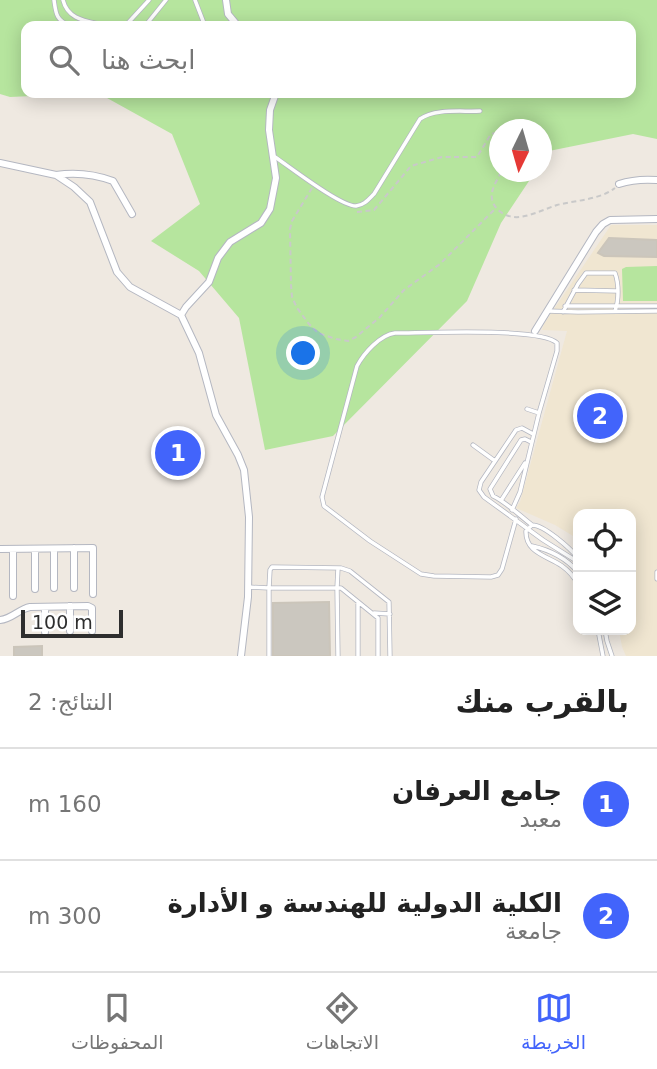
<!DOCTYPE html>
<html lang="ar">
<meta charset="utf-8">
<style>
body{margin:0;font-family:"DejaVu Sans","Noto Naskh Arabic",sans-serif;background:#f2f2f2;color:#222;direction:rtl}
.controls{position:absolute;right:21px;bottom:21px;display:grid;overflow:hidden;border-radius:14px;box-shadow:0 4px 18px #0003}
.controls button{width:63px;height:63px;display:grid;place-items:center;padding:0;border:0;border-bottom:2px solid #e0e0e0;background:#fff;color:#222;font:35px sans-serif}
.compass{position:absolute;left:489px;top:119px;width:63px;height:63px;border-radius:50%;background:#fff;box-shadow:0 4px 18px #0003;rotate:185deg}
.scale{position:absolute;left:21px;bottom:18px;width:102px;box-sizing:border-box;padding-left:7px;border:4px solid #2e2e2e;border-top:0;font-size:19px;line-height:24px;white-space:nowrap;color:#2e2e2e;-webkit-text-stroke:5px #fff;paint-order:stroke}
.you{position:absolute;left:304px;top:354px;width:24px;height:24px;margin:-18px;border:5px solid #fff;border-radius:50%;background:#1a73e8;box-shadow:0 0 0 10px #1a73e833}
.badge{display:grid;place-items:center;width:46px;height:46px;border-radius:50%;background:#4264fb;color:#fff;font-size:23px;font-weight:700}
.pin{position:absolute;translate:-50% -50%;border:4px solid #fff;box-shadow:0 2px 7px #0006}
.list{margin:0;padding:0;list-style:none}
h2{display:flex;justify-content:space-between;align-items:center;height:91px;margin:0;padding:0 28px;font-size:30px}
h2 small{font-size:23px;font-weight:400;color:#767676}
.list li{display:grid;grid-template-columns:46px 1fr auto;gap:21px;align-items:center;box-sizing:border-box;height:112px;padding:0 28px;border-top:2px solid #e0e0e0}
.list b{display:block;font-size:26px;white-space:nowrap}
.list p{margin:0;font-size:23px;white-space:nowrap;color:#767676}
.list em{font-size:23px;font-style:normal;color:#767676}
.icon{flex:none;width:38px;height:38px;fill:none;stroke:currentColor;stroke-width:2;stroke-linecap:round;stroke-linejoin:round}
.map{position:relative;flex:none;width:657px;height:656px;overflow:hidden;direction:ltr}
.search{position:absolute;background:#fff;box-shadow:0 4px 18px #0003;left:21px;right:21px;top:21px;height:77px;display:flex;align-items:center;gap:18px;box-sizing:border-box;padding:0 24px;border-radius:14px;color:#767676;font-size:26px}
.sheet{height:315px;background:#fff}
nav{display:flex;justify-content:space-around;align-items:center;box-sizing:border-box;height:98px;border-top:2px solid #e0e0e0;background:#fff;font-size:19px;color:#767676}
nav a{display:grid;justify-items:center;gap:4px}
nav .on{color:#4264fb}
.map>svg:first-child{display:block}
.education{fill:#f0e6d1}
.green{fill:#b6e59e;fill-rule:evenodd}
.building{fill:#cbc7bf;stroke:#cbc5ba;stroke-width:2}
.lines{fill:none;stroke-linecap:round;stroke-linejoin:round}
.service-casing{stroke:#b4b7c1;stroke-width:5}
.minor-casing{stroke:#b4b7c1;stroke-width:8}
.path{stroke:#c9c9c9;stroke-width:2;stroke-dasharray:5 3.5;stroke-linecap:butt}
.service{stroke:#fff;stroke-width:3.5}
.minor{stroke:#fff;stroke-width:6}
</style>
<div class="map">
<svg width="657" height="656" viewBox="0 0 657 656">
<rect width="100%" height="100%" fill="#efe9e1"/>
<path class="education" d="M611,225H657V656H626L622,647L619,630H631V514H578V539L555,525L516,508L520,502L567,331L542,330L544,324Z"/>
<path class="green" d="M0,0H657V139L633,134L549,151L542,162V130H500V172H535L501,223L467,301L333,436L265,450L239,318L199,271L151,241L200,204L172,134L98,93L10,97L0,94ZM26,26H631V93H26Z
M657,266V301H623L622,269L626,267Z"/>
<path class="building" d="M609,238L657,240V257L604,256L598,253Z
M329,602L330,656H273V603Z
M42,646V656H14V647Z"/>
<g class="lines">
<g class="service-casing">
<path id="service" d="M54,0C56,14 56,20 70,26
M63,0C68,21 89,21 107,26
M195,0L205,26
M120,26L127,24L149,0
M145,26L166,0
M275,157C290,167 340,206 356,206C364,205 368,200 374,194L420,119C435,108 462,112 480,111
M574,290L617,291
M565,306H657
M548,311L578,312L657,311
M563,312L578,284L586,273H615C619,284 619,300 615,311
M527,409L539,413
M533,434L522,428L516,430L481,482L479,490L484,497L543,540L578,562
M531,442L525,439L521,440L490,489L493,496C506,502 519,515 532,525
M473,445L495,461
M502,499L525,463
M512,510L520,492L539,413L557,351V343C541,327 423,333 395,333C380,335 364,353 357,366L322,497L324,506L370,541L421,574L434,576L491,577L498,575L502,569L516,519
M532,546C550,550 566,558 578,572
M578,558C570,548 544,525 532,525L526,531C525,553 548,556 562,566C569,571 574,577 578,584
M657,572V579
M248,587L269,588L270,570L272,567L341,568L350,571L389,602L390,656
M374,613L390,614
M598,630L603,656
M605,630L607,641L612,656
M269,656V588H341L378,618V656
M338,656L337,588L338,568
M358,656V602"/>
</g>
<g class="minor-casing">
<path id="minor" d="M226,0L228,14L238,26
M0,163L56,175L74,187L90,202L117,272L130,287L181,315L199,353L216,415L238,455L244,470L249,517L248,597L241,656
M56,175C76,172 94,174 113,181L132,214
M619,184C631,180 644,179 657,180
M181,315L186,307L209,282L218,258L230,242L261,223L270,209L276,178L269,130L270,110L276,93
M535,331L596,232L603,224L610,220L657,219
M74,548V588
M0,549L93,548V594
M13,549V596
M35,549V589
M54,549V588
M70,606V631
M45,607V632
M0,620C12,619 19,609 30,607L88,606L92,608V631"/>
</g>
<path class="path" d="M501,172C498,178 494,185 492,192C489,208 506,219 520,217C533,215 545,209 557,205C577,200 599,200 615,188
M312,188L292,221L290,229L291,285L292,297L297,308L309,324L318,333L336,339L348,341L356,337L380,317L404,290L440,264L496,208
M357,212L374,210L411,166L442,157H477L491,134L500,132"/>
<use href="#service" class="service"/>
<use href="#minor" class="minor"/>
</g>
</svg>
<div class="controls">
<button><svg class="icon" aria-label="locate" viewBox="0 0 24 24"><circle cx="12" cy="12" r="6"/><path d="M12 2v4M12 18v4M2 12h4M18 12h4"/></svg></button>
<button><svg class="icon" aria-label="layers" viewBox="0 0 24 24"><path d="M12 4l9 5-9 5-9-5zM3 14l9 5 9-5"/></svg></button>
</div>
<svg class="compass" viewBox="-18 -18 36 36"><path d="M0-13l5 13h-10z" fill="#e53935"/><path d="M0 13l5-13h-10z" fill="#767676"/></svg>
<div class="scale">100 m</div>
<div class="you"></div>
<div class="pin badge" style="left:178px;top:453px">1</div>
<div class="pin badge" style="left:600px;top:416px">2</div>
<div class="search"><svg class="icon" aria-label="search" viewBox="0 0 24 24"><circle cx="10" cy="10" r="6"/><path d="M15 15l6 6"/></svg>ابحث هنا</div>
</div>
<section class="sheet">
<h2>بالقرب منك<small>النتائج: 2</small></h2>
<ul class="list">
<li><span class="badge">1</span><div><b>جامع العرفان</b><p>معبد</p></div><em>160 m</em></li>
<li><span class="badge">2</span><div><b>الكلية الدولية للهندسة و الأدارة</b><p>جامعة</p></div><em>300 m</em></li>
</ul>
</section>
<nav>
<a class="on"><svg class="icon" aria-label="map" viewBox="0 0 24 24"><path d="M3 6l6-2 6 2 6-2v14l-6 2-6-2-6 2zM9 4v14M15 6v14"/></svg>الخريطة</a>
<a><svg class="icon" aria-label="directions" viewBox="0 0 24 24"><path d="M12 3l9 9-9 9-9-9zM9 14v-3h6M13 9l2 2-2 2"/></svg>الاتجاهات</a>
<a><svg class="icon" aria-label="saved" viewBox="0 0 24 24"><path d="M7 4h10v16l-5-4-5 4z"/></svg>المحفوظات</a>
</nav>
